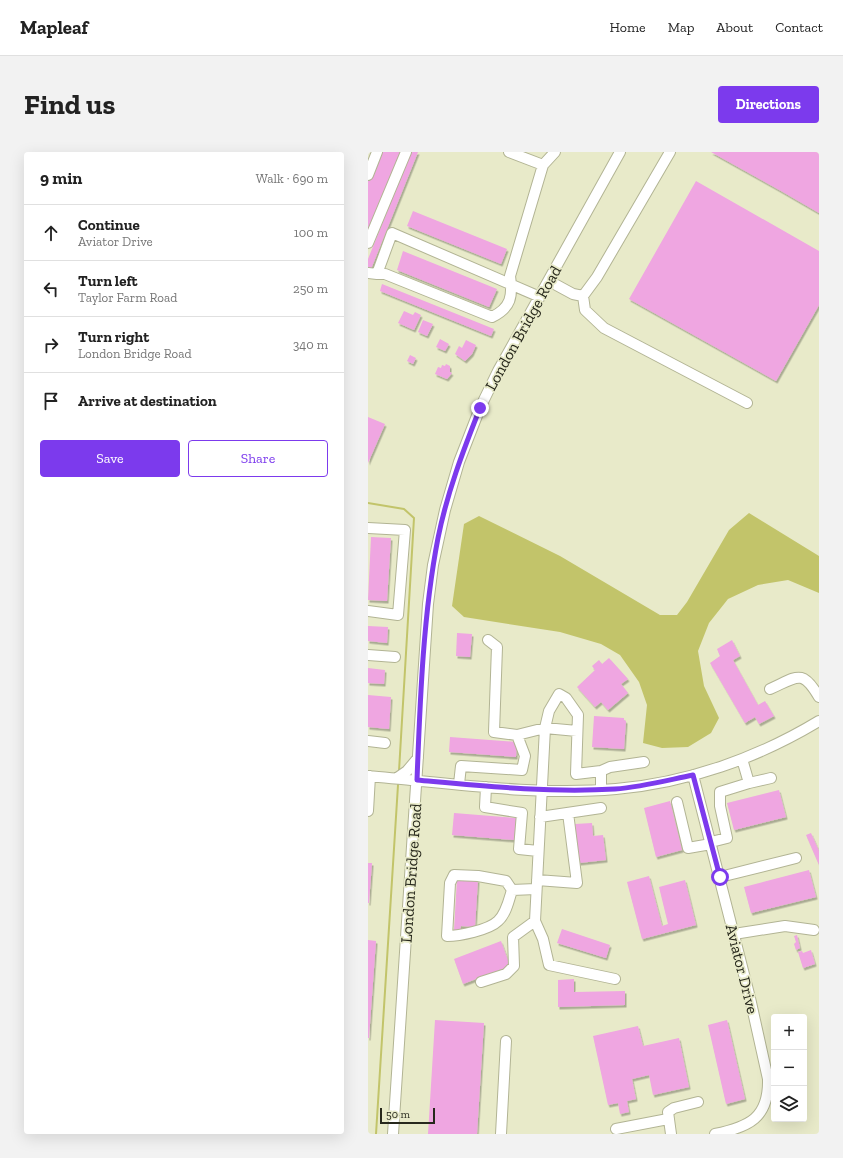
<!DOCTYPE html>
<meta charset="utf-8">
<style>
body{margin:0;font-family:"Zilla Slab",serif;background:#f2f2f2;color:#222}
.controls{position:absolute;right:12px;bottom:12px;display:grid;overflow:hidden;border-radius:4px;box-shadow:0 4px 16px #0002}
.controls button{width:36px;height:36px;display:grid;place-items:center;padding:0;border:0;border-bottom:1px solid #e0e0e0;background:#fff;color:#222;font:20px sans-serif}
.scale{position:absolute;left:12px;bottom:10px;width:55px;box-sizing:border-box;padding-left:4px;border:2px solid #27281c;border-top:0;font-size:11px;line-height:14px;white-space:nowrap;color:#27281c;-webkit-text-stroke:3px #e8eac9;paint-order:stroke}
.stop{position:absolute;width:12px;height:12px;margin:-9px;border:3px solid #7c3aed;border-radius:50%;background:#fff}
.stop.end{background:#7c3aed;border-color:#fff;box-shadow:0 1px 4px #0008}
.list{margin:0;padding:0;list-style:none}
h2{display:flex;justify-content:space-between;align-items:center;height:52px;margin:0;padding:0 16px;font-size:17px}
h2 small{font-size:13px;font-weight:400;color:#767676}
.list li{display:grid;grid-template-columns:26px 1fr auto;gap:12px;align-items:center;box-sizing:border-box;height:56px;padding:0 16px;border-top:1px solid #e0e0e0}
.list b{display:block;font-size:15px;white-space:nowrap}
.list p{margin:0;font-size:13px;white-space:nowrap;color:#767676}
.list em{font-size:13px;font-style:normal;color:#767676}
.actions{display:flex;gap:8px;padding:12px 16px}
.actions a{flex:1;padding:9px 0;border:1px solid #7c3aed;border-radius:4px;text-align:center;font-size:14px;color:#7c3aed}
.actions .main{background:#7c3aed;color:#fff}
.icon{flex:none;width:22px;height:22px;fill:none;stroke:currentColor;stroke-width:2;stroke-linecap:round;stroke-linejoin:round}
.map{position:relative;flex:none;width:451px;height:982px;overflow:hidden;border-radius:4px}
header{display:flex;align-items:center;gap:24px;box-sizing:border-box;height:56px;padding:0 20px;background:#fff;border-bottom:1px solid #e0e0e0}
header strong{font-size:19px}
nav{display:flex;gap:22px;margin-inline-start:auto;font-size:14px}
.intro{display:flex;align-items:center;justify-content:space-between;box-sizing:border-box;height:96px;padding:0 24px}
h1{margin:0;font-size:28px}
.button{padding:10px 18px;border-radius:4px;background:#7c3aed;color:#fff;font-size:14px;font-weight:700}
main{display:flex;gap:24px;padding:0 24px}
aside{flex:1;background:#fff;border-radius:4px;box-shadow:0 4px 16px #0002}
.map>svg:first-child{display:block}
.water{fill:#c2c46a}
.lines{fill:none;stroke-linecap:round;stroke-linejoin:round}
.stream{stroke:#c2c46a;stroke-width:2}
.building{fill:#efa6e1;filter:url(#shadow)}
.minor-casing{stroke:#b2b494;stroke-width:12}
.minor{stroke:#fff;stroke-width:10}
.route{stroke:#7c3aed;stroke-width:5}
.labels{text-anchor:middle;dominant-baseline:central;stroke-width:3.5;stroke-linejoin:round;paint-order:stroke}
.street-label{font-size:16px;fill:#27281c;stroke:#e8eac9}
</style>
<header>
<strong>Mapleaf</strong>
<nav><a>Home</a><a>Map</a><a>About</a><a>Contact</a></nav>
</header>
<div class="intro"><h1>Find us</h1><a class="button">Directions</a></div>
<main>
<aside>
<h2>9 min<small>Walk · 690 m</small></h2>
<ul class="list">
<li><svg class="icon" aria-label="ahead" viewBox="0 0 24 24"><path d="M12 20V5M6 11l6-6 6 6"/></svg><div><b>Continue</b><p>Aviator Drive</p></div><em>100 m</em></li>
<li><svg class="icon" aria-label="left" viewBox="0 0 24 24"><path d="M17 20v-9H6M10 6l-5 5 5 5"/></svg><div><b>Turn left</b><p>Taylor Farm Road</p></div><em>250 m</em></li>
<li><svg class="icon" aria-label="right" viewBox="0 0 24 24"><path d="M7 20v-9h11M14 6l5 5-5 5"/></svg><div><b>Turn right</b><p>London Bridge Road</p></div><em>340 m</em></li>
<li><svg class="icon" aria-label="arrive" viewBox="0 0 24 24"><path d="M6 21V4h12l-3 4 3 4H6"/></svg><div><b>Arrive at destination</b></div></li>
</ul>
<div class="actions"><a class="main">Save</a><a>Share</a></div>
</aside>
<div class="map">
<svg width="451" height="982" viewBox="0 0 451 982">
<defs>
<filter id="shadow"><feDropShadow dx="1.5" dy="2.5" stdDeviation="0" flood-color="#0004"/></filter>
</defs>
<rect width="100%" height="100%" fill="#e8eac9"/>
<path class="water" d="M381,361L451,404V441L420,428L390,433L360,447L341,471L330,499L336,534L351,566L343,581L320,595L294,596L275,591L279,553L271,530L252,503L233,492L192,480L96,465L84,454L96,372L111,364L192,404L292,463H309L319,450L361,378Z"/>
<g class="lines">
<path class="stream" d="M0,351L36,357L46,366L31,619
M8,982L30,633"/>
</g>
<path class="building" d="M12,0H34L0,84V29Z
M43,0H50L3,117L0,116V107Z
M343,0H451V61L413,39Z
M328,29L451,99V153L408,229L261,147Z
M45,59L139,97L133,112L39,74Z
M35,99L129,137L121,155L29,118Z
M14,132L126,177L123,184L12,139Z
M36,159L45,163L47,160L53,163L46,178L30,171Z
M55,168L65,172L59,184L50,180Z
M72,187L81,192L77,199L68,195Z
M98,188L108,193L104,202L97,209L87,202L91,194L94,196Z
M42,203L48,206L45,212L39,209Z
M78,212L82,214V220L84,221L79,227L67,222L70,215L73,216L74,213L77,214Z
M0,265L17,272L0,311Z
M3,385L23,386L19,449L0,448Z
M0,474L20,475L19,491L0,489Z
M89,481L104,482L102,505L88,504Z
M364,488L372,504L365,508L390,553L397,549L406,564L391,572L387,565L377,571L342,511L352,504L349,497Z
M241,506L260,527L253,532L260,541L240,558L233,550L227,555L209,535L227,518L224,514L231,508L234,512Z
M0,516L17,518L16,532L0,531Z
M0,543L23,545L21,577L0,575Z
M226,564L256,566V568L258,569L256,597L224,595Z
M82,585L149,590L148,605L81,600Z
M411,638L418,665L366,678L359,651Z
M302,649L314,698L288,705L276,656Z
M86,661L148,666L146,688L84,683Z
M224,671L225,684L235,683L238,708L211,711L207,672Z
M443,681L451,699V713L438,683Z
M0,711H4L1,751H0Z
M441,718L448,745L383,761L376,735Z
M281,724L294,774L300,772L291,735L317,728L328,773L274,787L259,730Z
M89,727L110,728L107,775L93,774L92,779L86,778Z
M194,777L242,793L238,806L189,791Z
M429,783L432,796L428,798L426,792L428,790L426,784Z
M0,788L8,789L1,886H0Z
M133,789L142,814L95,832L86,807Z
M443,798L447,812L435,816L430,800L434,799L435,801Z
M206,827V840L257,839V853L190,855V828Z
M67,868L116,871L109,982H60Z
M359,868L377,947L358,952L340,873Z
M270,874L275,894L311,886L321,935L285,943L281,923L264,927L268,947L259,949L261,960L252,962L250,951L240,953L225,884Z"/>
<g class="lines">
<g class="minor-casing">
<path id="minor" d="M175,13L187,0
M0,23L9,0
M0,91L38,0
M0,121L9,122L24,81L172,145
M9,122H17L124,165C143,156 145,144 142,124L175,13L141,0
M181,129L205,142L215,144L229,125L302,0
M215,144L217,158L236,176L379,251
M0,376L37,378L30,463L0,459
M120,488L129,495L126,580L149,583L177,576L209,579
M0,503L27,505
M402,537C429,525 434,516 451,545
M0,589L17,591
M233,619L242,615L276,610
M325,623L382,846L400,927C401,966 381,975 347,982
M0,624C82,631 166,644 248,637C319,631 390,606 451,569
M29,626L39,619L50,606
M381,631L403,626
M91,632L93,614L154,618L157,604L149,583
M118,635L117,655L154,661L151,697L170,699
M233,637V619L208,622L210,563L198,546L191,542L181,559L177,576L167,769L175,787L181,813L247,827
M309,650L320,696L343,692
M0,659L2,624
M172,665L233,656
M343,690L359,686L352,654V640L381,631L374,607
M352,725L428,706
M169,728L209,731L200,661
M144,738C141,748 138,762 130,769C121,778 91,784 79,784L82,731L86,723L110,724L138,729L144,738L168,737
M366,782L417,774L446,778
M113,830L138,822L146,814L145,785L167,769
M248,977L300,967
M25,982L60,452L65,413L77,358L91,310L112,256L130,219L252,0
M133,982L138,889
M303,982L300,960L306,956L330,950"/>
</g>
<use href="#minor" class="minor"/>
</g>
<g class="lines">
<path class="route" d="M112,256C95,299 79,341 70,386C55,463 52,550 49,628C115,634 181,641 247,637C274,635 300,628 325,623L352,725"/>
</g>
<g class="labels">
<g class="street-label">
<text transform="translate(155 176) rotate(-61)">London Bridge Road</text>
<text transform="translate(43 721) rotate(-86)">London Bridge Road</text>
<text transform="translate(374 817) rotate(76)">Aviator Drive</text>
</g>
</g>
</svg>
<div class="controls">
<button>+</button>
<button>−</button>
<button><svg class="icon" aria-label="layers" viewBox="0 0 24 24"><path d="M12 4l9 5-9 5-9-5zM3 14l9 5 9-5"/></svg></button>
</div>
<div class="scale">50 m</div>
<div class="stop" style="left:352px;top:725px"></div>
<div class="stop end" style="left:112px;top:256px"></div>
</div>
</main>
